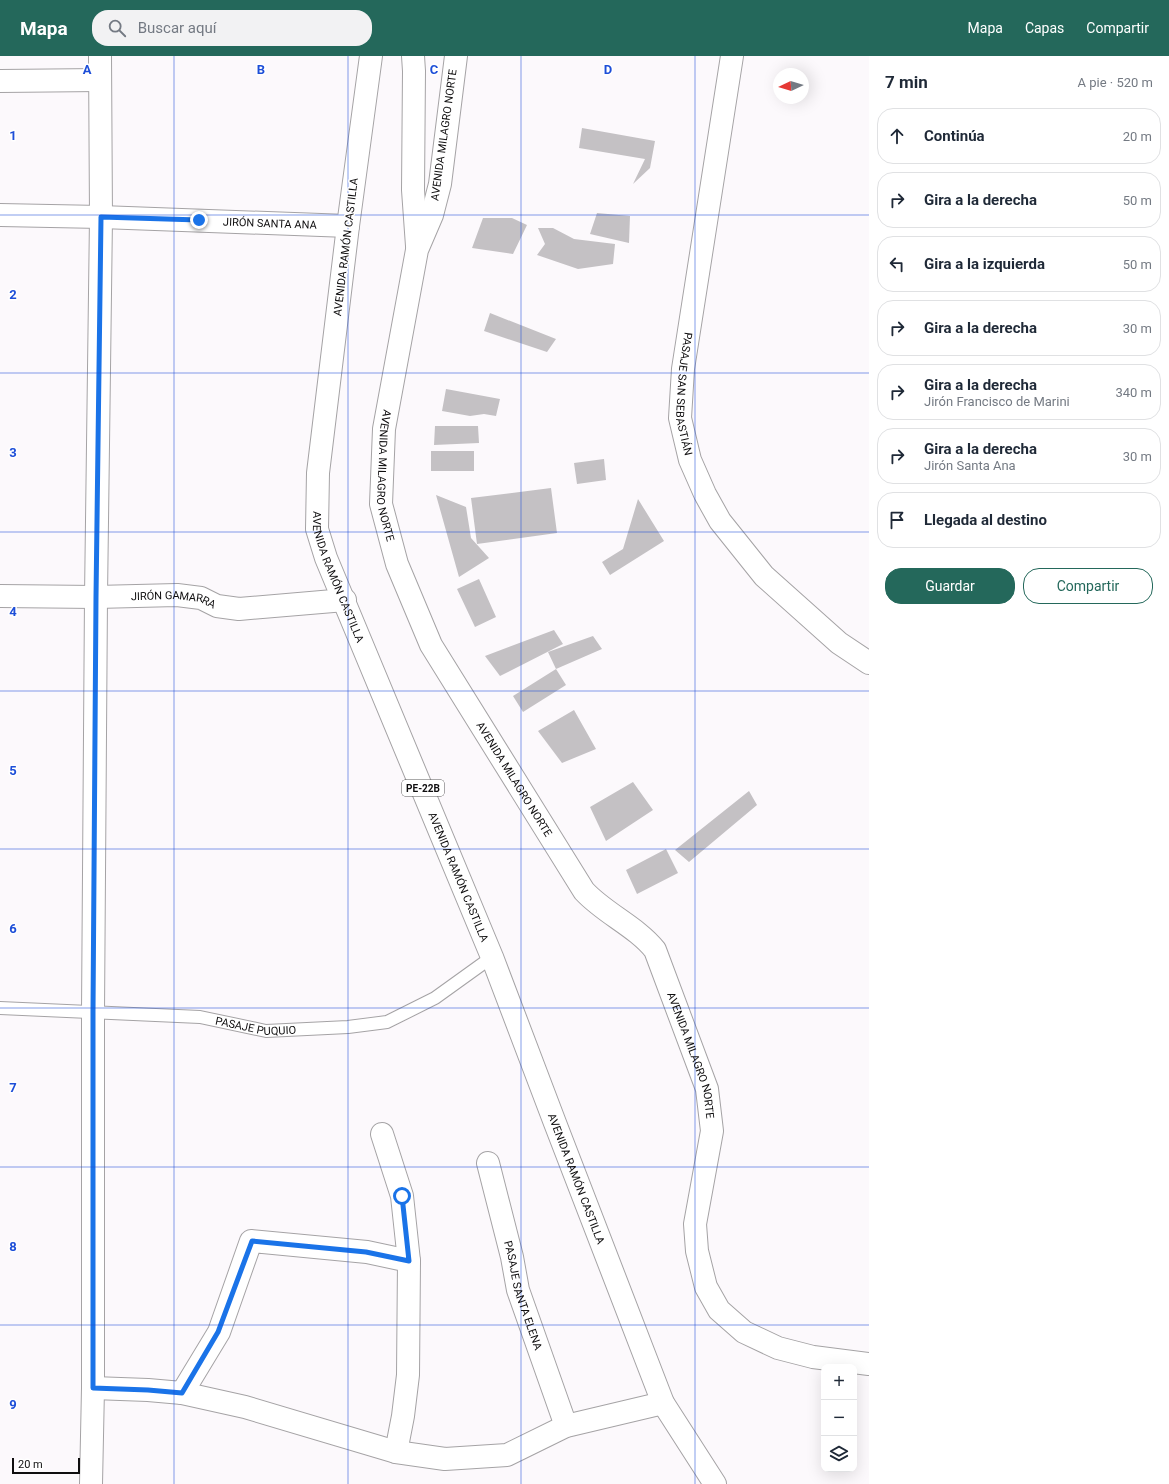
<!DOCTYPE html>
<html lang="es">
<meta charset="utf-8">
<style>
body{margin:0;font-family:Roboto,sans-serif;background:#f2f2f3;color:#1f2937}
.controls{position:absolute;right:12px;bottom:12px;display:grid;overflow:hidden;border-radius:8px;box-shadow:0 4px 16px #0002}
.controls button{width:36px;height:36px;display:grid;place-items:center;padding:0;border:0;border-bottom:1px solid #e0e1e3;background:#fff;color:#1f2937;font:20px sans-serif}
.compass{position:absolute;left:773px;top:12px;width:36px;height:36px;border-radius:50%;background:#fff;box-shadow:0 4px 16px #0002;rotate:266deg}
.scale{position:absolute;left:12px;bottom:10px;width:68px;box-sizing:border-box;padding-left:4px;border:2px solid #0f0e0f;border-top:0;font-size:11px;line-height:14px;white-space:nowrap;color:#0f0e0f;-webkit-text-stroke:3px #fff;paint-order:stroke}
.stop{position:absolute;width:12px;height:12px;margin:-9px;border:3px solid #1a73e8;border-radius:50%;background:#fff}
.stop.end{background:#1a73e8;border-color:#fff;box-shadow:0 1px 4px #0008}
.list{margin:0;padding:0;list-style:none}
h2{display:flex;justify-content:space-between;align-items:center;height:52px;margin:0;padding:0 16px;font-size:17px}
h2 small{font-size:13px;font-weight:400;color:#747a83}
.list li{display:grid;grid-template-columns:26px 1fr auto;gap:12px;align-items:center;box-sizing:border-box;height:56px;margin:0 8px 8px;padding:0 8px;border:1px solid #e0e1e3;border-radius:16px}
.list b{display:block;font-size:15px;white-space:nowrap}
.list p{margin:0;font-size:13px;white-space:nowrap;color:#747a83}
.list em{font-size:13px;font-style:normal;color:#747a83}
.actions{display:flex;gap:8px;padding:12px 16px}
.actions a{flex:1;padding:9px 0;border:1px solid #24685b;border-radius:16px;text-align:center;font-size:14px;color:#24685b}
.actions .main{background:#24685b;color:#fff}
.icon{flex:none;width:22px;height:22px;fill:none;stroke:currentColor;stroke-width:2;stroke-linecap:round;stroke-linejoin:round}
.map{position:relative;flex:none;width:869px;height:1428px;overflow:hidden}
header{display:flex;align-items:center;gap:24px;box-sizing:border-box;height:56px;padding:0 20px;background:#24685b;color:#fff}
header strong{font-size:19px}
nav{display:flex;gap:22px;margin-inline-start:auto;font-size:14px}
.search{width:280px;height:36px;background:#f2f2f3;display:flex;align-items:center;gap:10px;box-sizing:border-box;padding:0 14px;border-radius:16px;color:#747a83;font-size:15px}
main{display:flex}
aside{flex:1;background:#fff}
.map>svg:first-child{display:block}
.building{fill:#c4c1c4}
.lines{fill:none;stroke-linecap:round;stroke-linejoin:round}
.lane-casing{stroke:#a5a3a5;stroke-width:14}
.street-casing{stroke:#a5a3a5;stroke-width:24}
.highway-casing{stroke:#a5a3a5;stroke-width:24}
.lane{stroke:#fff;stroke-width:12}
.street{stroke:#fff;stroke-width:22}
.highway{stroke:#fff;stroke-width:22}
.route{stroke:#1a73e8;stroke-width:5}
.grid{fill:none;stroke:#1d4ed8;stroke-width:1;stroke-opacity:0.55}
.labels{text-anchor:middle;dominant-baseline:central;stroke-width:3;stroke-linejoin:round;paint-order:stroke}
.shield{fill:#fff;stroke:#575657;stroke-width:1}
.shield-label{font-size:10px;font-weight:bold;fill:#0f0e0f}
.street-label{font-size:11px;fill:#0f0e0f;stroke:#fff}
.grid-label{font-size:13px;text-anchor:middle;font-weight:bold;fill:#1d4ed8;stroke:#fff;stroke-width:3;stroke-linejoin:round;paint-order:stroke}
</style>
<header>
<strong>Mapa</strong>
<div class="search"><svg class="icon" aria-label="search" viewBox="0 0 24 24"><circle cx="10" cy="10" r="6"/><path d="M15 15l6 6"/></svg>Buscar aquí</div>
<nav><a>Mapa</a><a>Capas</a><a>Compartir</a></nav>
</header>
<main>
<div class="map">
<svg width="869" height="1428" viewBox="0 0 869 1428">
<rect width="100%" height="100%" fill="#fcf9fc"/>
<path class="building" d="M582,72L655,85L650,112L633,128L645,103L579,92Z
M597,157L630,160L629,187L590,178Z
M483,162H512L527,169L513,198L472,192Z
M538,172H553L574,183L615,188L613,208L578,213L537,199L545,188Z
M490,257L556,283L547,296L484,275Z
M446,333L500,343L496,360L484,358L470,360L442,355Z
M435,370H478L479,387L434,389Z
M431,395H474V415H431Z
M604,403L606,424L577,428L574,407Z
M551,432L557,477L477,488L471,442Z
M436,439L466,451L471,482L489,502L459,521Z
M638,443L664,485L610,519L602,506L623,493Z
M479,523L496,561L475,571L457,533Z
M554,574L563,588L500,620L485,600Z
M593,580L602,593L556,613L548,596Z
M556,613L566,629L523,656L513,640Z
M574,654L596,693L562,707L538,675Z
M633,726L653,754L606,785L590,751Z
M749,735L757,749L689,806L675,794Z
M666,793L678,817L637,838L626,814Z"/>
<g class="lines">
<g class="lane-casing">
<g id="lane">
<path id="s1" d="M0,952L200,961L266,975L348,971L387,966L435,942L492,901"/>
</g>
</g>
<g class="street-casing">
<g id="street">
<path d="M413,0L414,15L413,134L417,190"/>
<path id="s2" d="M456,0L440,128L432,159L417,194L384,373L381,448L397,508L431,589L584,835C604,857 637,871 655,894L707,1033L712,1075L695,1168L697,1195L706,1231L719,1254L744,1276L778,1292L813,1301L869,1308"/>
<path id="s3" d="M732,0L683,313L680,362L690,404L705,438L720,465L764,520L839,587L869,607"/>
<path d="M0,25L100,24"/>
<path id="s4" d="M0,159L101,161L348,170"/>
<path id="s5" d="M0,540L96,541L177,539L201,542L217,550L239,553L345,544"/>
<path d="M382,1078L402,1140L409,1205"/>
<path id="s6" d="M488,1107L512,1201L518,1234L566,1370"/>
<path d="M93,1332L148,1334L182,1337L245,1351L396,1396L445,1403L507,1399L566,1370L663,1347"/>
<path d="M182,1337L219,1276L251,1185L367,1196L409,1205L408,1319L403,1360L396,1396"/>
<path d="M91,1428L93,1332V956L96,541L101,161L100,0"/>
</g>
</g>
<g class="highway-casing">
<g id="highway">
<path id="s7" d="M371,0L348,170L318,417L317,473L326,502L492,901L555,1067L663,1347L715,1428"/>
</g>
</g>
<use href="#lane" class="lane"/>
<use href="#street" class="street"/>
<use href="#highway" class="highway"/>
</g>
<g class="lines">
<path class="route" d="M199,164L101,161L96,541L93,956V1332L148,1334L182,1337L218,1276L252,1185L366,1196L409,1205L402,1140"/>
</g>
<path class="grid" d="M174,0V1428M348,0V1428M521,0V1428M695,0V1428M0,159H869M0,317H869M0,476H869M0,635H869M0,793H869M0,952H869M0,1111H869M0,1269H869"/>
<g class="labels">
<rect class="shield" x="402" y="724" width="42" height="16" rx="3"/>
<g class="shield-label">
<text x="423" y="732">PE-22B</text>
</g>
<g class="street-label">
<text transform="translate(444 79) rotate(-82)">AVENIDA MILAGRO NORTE</text>
<text stroke="none"><textPath href="#s4" startOffset="270">JIRÓN SANTA ANA</textPath></text>
<text transform="translate(346 191) rotate(-83)">AVENIDA RAMÓN CASTILLA</text>
<text stroke="none"><textPath href="#s3" startOffset="342">PASAJE SAN SEBASTIÁN</textPath></text>
<text stroke="none"><textPath href="#s2" startOffset="428">AVENIDA MILAGRO NORTE</textPath></text>
<text stroke="none"><textPath href="#s7" startOffset="528">AVENIDA RAMÓN CASTILLA</textPath></text>
<text stroke="none"><textPath href="#s5" startOffset="174">JIRÓN GAMARRA</textPath></text>
<text stroke="none"><textPath href="#s2" startOffset="764">AVENIDA MILAGRO NORTE</textPath></text>
<text stroke="none"><textPath href="#s7" startOffset="852">AVENIDA RAMÓN CASTILLA</textPath></text>
<text stroke="none"><textPath href="#s1" startOffset="257">PASAJE PUQUIO</textPath></text>
<text stroke="none"><textPath href="#s2" startOffset="1100">AVENIDA MILAGRO NORTE</textPath></text>
<text stroke="none"><textPath href="#s7" startOffset="1176">AVENIDA RAMÓN CASTILLA</textPath></text>
<text stroke="none"><textPath href="#s6" startOffset="137">PASAJE SANTA ELENA</textPath></text>
</g>
</g>
<g class="grid-label">
<text x="87" y="18">A</text>
<text x="261" y="18">B</text>
<text x="434" y="18">C</text>
<text x="608" y="18">D</text>
<text x="13" y="84">1</text>
<text x="13" y="243">2</text>
<text x="13" y="401">3</text>
<text x="13" y="560">4</text>
<text x="13" y="719">5</text>
<text x="13" y="877">6</text>
<text x="13" y="1036">7</text>
<text x="13" y="1195">8</text>
<text x="13" y="1353">9</text>
</g>
</svg>
<div class="controls">
<button>+</button>
<button>−</button>
<button><svg class="icon" aria-label="layers" viewBox="0 0 24 24"><path d="M12 4l9 5-9 5-9-5zM3 14l9 5 9-5"/></svg></button>
</div>
<svg class="compass" viewBox="-18 -18 36 36"><path d="M0-13l5 13h-10z" fill="#e53935"/><path d="M0 13l5-13h-10z" fill="#747a83"/></svg>
<div class="scale">20 m</div>
<div class="stop" style="left:402px;top:1140px"></div>
<div class="stop end" style="left:199px;top:164px"></div>
</div>
<aside>
<h2>7 min<small>A pie · 520 m</small></h2>
<ul class="list">
<li><svg class="icon" aria-label="ahead" viewBox="0 0 24 24"><path d="M12 20V5M6 11l6-6 6 6"/></svg><div><b>Continúa</b></div><em>20 m</em></li>
<li><svg class="icon" aria-label="right" viewBox="0 0 24 24"><path d="M7 20v-9h11M14 6l5 5-5 5"/></svg><div><b>Gira a la derecha</b></div><em>50 m</em></li>
<li><svg class="icon" aria-label="left" viewBox="0 0 24 24"><path d="M17 20v-9H6M10 6l-5 5 5 5"/></svg><div><b>Gira a la izquierda</b></div><em>50 m</em></li>
<li><svg class="icon" aria-label="right" viewBox="0 0 24 24"><path d="M7 20v-9h11M14 6l5 5-5 5"/></svg><div><b>Gira a la derecha</b></div><em>30 m</em></li>
<li><svg class="icon" aria-label="right" viewBox="0 0 24 24"><path d="M7 20v-9h11M14 6l5 5-5 5"/></svg><div><b>Gira a la derecha</b><p>Jirón Francisco de Marini</p></div><em>340 m</em></li>
<li><svg class="icon" aria-label="right" viewBox="0 0 24 24"><path d="M7 20v-9h11M14 6l5 5-5 5"/></svg><div><b>Gira a la derecha</b><p>Jirón Santa Ana</p></div><em>30 m</em></li>
<li><svg class="icon" aria-label="arrive" viewBox="0 0 24 24"><path d="M6 21V4h12l-3 4 3 4H6"/></svg><div><b>Llegada al destino</b></div></li>
</ul>
<div class="actions"><a class="main">Guardar</a><a>Compartir</a></div>
</aside>
</main>
